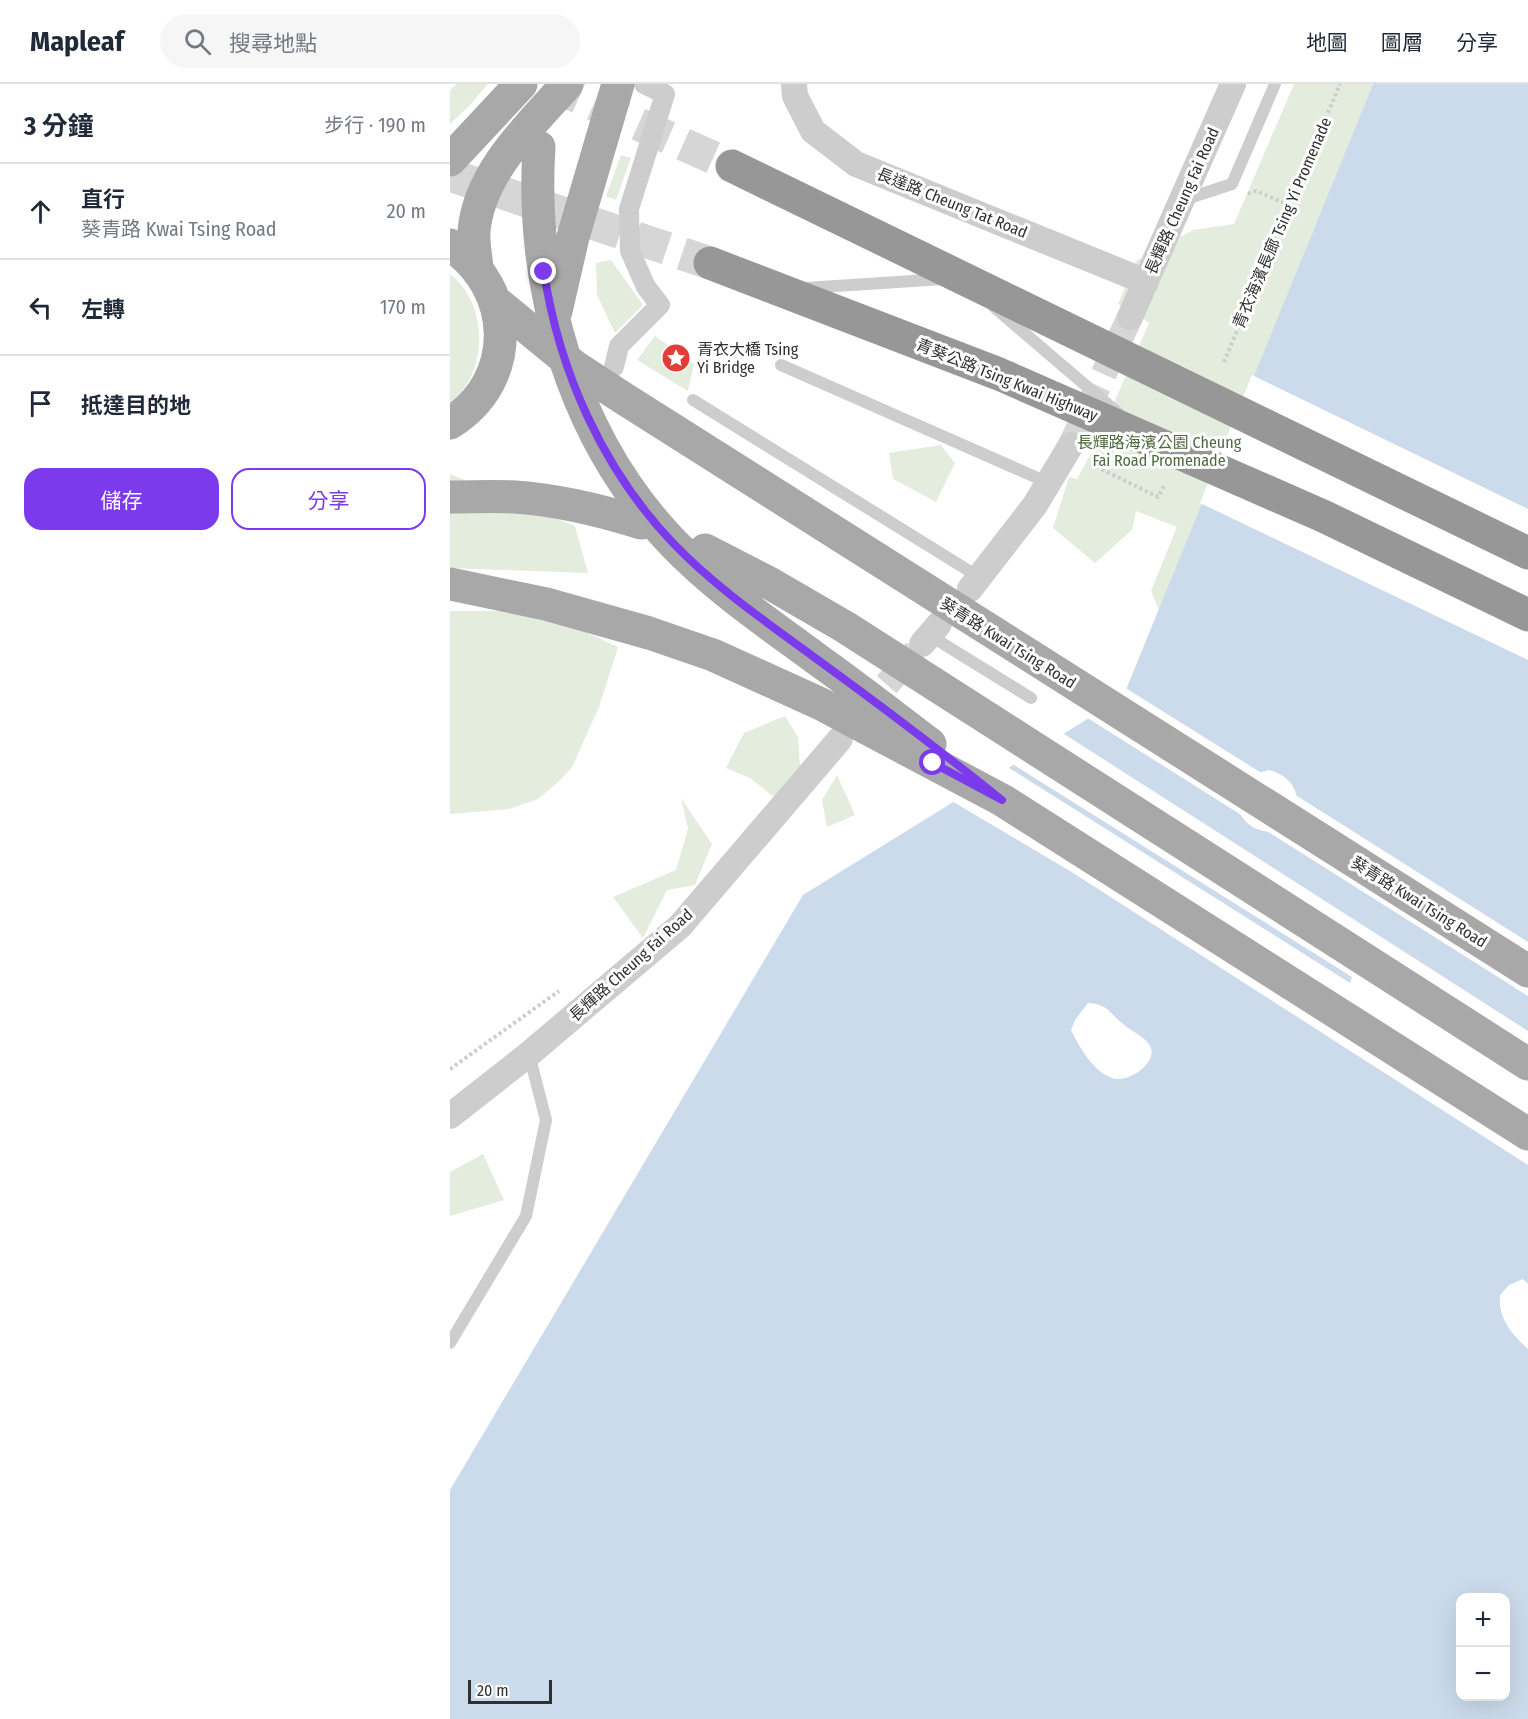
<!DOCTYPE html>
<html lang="zh-TW">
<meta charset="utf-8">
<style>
body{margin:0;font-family:"Fira Sans Condensed","Noto Sans TC",sans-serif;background:#f6f6f7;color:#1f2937}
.controls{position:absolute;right:18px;bottom:18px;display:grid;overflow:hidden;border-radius:12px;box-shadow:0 6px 24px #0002}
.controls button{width:54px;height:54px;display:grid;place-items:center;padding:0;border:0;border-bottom:2px solid #e0e1e3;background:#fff;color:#1f2937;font:30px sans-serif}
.scale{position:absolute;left:18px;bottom:15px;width:84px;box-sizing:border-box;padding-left:6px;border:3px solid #303030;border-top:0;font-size:16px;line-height:21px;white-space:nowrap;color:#303030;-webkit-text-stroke:4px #fff;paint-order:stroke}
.stop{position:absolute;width:18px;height:18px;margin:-14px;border:4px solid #7c3aed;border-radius:50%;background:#fff}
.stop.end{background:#7c3aed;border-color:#fff;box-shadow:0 2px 6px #0008}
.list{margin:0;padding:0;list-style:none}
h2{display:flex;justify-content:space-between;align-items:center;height:78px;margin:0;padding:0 24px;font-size:26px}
h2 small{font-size:20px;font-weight:400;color:#747a83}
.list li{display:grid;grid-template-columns:39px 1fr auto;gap:18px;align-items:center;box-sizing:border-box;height:96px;padding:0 24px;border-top:2px solid #e0e1e3}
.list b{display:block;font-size:22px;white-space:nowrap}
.list p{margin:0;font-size:20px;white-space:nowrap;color:#747a83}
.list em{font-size:20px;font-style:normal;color:#747a83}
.actions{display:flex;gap:12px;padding:18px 24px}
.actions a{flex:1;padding:14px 0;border:2px solid #7c3aed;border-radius:18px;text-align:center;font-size:21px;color:#7c3aed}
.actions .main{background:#7c3aed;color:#fff}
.icon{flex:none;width:33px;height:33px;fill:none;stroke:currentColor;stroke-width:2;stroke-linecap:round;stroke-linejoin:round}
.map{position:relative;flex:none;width:1078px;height:1635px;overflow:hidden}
header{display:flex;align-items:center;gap:36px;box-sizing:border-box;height:84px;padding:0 30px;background:#fff;border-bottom:2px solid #e0e1e3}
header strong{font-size:28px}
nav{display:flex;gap:33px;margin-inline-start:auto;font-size:21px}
.search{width:420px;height:54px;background:#f6f6f7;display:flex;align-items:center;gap:15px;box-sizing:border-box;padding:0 21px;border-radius:33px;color:#747a83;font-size:22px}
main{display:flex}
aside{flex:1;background:#fff}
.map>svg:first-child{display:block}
.green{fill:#e4ecde}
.water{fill:#cbdbeb;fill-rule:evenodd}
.pier{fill:#fff}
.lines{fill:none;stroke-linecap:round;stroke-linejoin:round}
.minor-tunnel{stroke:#d6d6d6;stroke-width:26;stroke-dasharray:26 13;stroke-linecap:butt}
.motorway-tunnel{stroke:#d6d6d6;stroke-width:33;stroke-dasharray:33 16;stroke-linecap:butt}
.path{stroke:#cdcdcd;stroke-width:4;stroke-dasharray:3 3;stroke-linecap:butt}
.service{stroke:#cdcdcd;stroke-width:12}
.pedestrian{stroke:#cdcdcd;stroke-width:20}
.minor{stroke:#cdcdcd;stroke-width:26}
.primary{stroke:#a8a8a8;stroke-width:33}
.motorway{stroke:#979797;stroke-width:33}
.route{stroke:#7c3aed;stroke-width:8}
.labels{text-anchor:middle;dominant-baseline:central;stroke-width:6;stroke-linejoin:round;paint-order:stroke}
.street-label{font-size:16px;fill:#303030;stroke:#fff}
.poi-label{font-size:16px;fill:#303030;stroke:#fff;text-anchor:start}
.park-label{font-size:16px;fill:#4e6b3e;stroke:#fff}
</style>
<header>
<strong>Mapleaf</strong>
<div class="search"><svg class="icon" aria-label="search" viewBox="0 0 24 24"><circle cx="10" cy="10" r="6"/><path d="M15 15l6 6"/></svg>搜尋地點</div>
<nav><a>地圖</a><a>圖層</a><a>分享</a></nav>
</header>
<main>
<aside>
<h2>3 分鐘<small>步行 · 190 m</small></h2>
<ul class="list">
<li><svg class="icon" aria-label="ahead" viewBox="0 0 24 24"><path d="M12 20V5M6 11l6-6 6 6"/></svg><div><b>直行</b><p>葵青路 Kwai Tsing Road</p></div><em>20 m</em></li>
<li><svg class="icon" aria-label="left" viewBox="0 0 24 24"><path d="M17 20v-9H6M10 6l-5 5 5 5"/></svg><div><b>左轉</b></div><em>170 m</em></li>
<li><svg class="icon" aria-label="arrive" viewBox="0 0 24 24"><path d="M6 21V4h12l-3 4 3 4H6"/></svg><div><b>抵達目的地</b></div></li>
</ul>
<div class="actions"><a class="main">儲存</a><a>分享</a></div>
</aside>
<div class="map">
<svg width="1078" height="1635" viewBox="0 0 1078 1635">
<rect width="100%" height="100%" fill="#fff"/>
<path class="green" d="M7,0H38L20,21L0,40V6Z
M844,0H923L709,526L701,507L727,443L686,427L682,446L645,479L603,444L619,393L627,395L645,362L699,239L668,220L686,177L743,146L784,140Z
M171,71L181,74L166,116L156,112Z
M161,176L193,221L165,249L147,211L146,179Z
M0,190C39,220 39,289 0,319Z
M205,252L244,280L238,307L187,276Z
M491,361L505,379L486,418L443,395L439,369Z
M0,390L125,442L138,489L0,484Z
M0,527H54L122,542L168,563L149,623L122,683L108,698L88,715L59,725L0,730Z
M335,632L348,653L351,695L328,716L300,694L276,684L294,649Z
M387,691L405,731L377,743L372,716Z
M231,714L262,760L245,801L217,806L193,854L163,813L226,786L238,745Z
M33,1070L54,1116L0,1132V1088Z"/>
<path class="water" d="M923,0H1078V1200L1073,1195L1059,1201L1050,1211C1048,1235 1061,1249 1078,1265V1635H0V1406L353,811L673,613ZM819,686C837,691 846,701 848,719L822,748C806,747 797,742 789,728L801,691ZM638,919C658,920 658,928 672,939C680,947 695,952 700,962C709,979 677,1000 662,994C642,986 630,964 621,946L625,936ZM1010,1514H1056V1612H1010Z"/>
<path class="pier" d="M802,291L1078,425V576L750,419Z
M674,603L813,690L802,694L790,718L792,727L796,734L636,633L671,611Z
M611,648L1078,947V1081L620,787L500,716L556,682L900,899L902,893L561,679Z
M844,710L1078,858V912L812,744L822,745L831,742L843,727L845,719Z"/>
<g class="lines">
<path class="minor-tunnel" d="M621,361L680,233
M411,630L466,567"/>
<path class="motorway-tunnel" d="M99,0L282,82
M0,91L260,179"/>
<path class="path" d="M798,110L806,107L839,121
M774,278L890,0
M641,380L708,413L714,402
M0,985L109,907"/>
<path class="service" d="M733,116L782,100L825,0
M355,204L493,195
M544,223L668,329
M331,281L599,399
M243,316L529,493
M479,551L581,614
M0,1259L76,1132L96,1036L79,970"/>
<path class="pedestrian" d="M164,283L169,262L210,221L196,203L180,167L179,125L215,10L194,0"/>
<path class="minor" d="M344,0L345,12L363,47L406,80L696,198
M680,233L783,0
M520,505L585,421L621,361
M472,560L489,540
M0,1032L79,970L230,842L390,655"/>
<path class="primary" d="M89,63C80,205 123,355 223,459C266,504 318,539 368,576C406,603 443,632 480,660
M0,76L71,0
M0,161C65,204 69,296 0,339
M27,184C26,172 23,159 24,147C29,88 80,42 117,0
M46,218L124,282L173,314L1078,887
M106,227L123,153L168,0
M0,413C21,413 43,412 65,413C107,416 150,426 191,439
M255,466L321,500L395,543L1078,980
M0,500L96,520L199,549L263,571L371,620L552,716L1078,1050"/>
<path class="motorway" d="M282,82L1078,469
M260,179L549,290L873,432L1078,531"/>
</g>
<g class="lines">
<path class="route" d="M94,188C109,287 153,386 223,459C266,504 318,539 368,576C430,621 492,668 552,716L483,679"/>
</g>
<defs>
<g id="sight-disc" transform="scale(1.5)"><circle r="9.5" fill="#e13e38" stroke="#fff"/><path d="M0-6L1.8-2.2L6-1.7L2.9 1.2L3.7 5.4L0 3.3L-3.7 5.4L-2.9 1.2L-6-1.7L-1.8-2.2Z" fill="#fff"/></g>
</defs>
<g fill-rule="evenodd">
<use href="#sight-disc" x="226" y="274"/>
</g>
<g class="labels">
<g class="street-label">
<text transform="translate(732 117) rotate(-66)">長輝路 Cheung Fai Road</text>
<text transform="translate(502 119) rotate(22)">長達路 Cheung Tat Road</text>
<text transform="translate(832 139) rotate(-67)">青衣海濱長廊 Tsing Yi Promenade</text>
<text transform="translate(557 296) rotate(22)">青葵公路 Tsing Kwai Highway</text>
<text transform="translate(558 559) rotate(32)">葵青路 Kwai Tsing Road</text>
<text transform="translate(969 818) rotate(32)">葵青路 Kwai Tsing Road</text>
<text transform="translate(181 881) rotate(-42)">長輝路 Cheung Fai Road</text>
</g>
<g class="poi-label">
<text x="247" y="265">青衣大橋 Tsing<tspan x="247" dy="18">Yi Bridge</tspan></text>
</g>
<g class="park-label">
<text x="709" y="358">長輝路海濱公園 Cheung<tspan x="709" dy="18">Fai Road Promenade</tspan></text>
</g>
</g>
</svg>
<div class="controls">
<button>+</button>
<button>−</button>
</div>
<div class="scale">20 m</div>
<div class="stop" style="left:483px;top:679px"></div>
<div class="stop end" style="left:94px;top:188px"></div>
</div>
</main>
